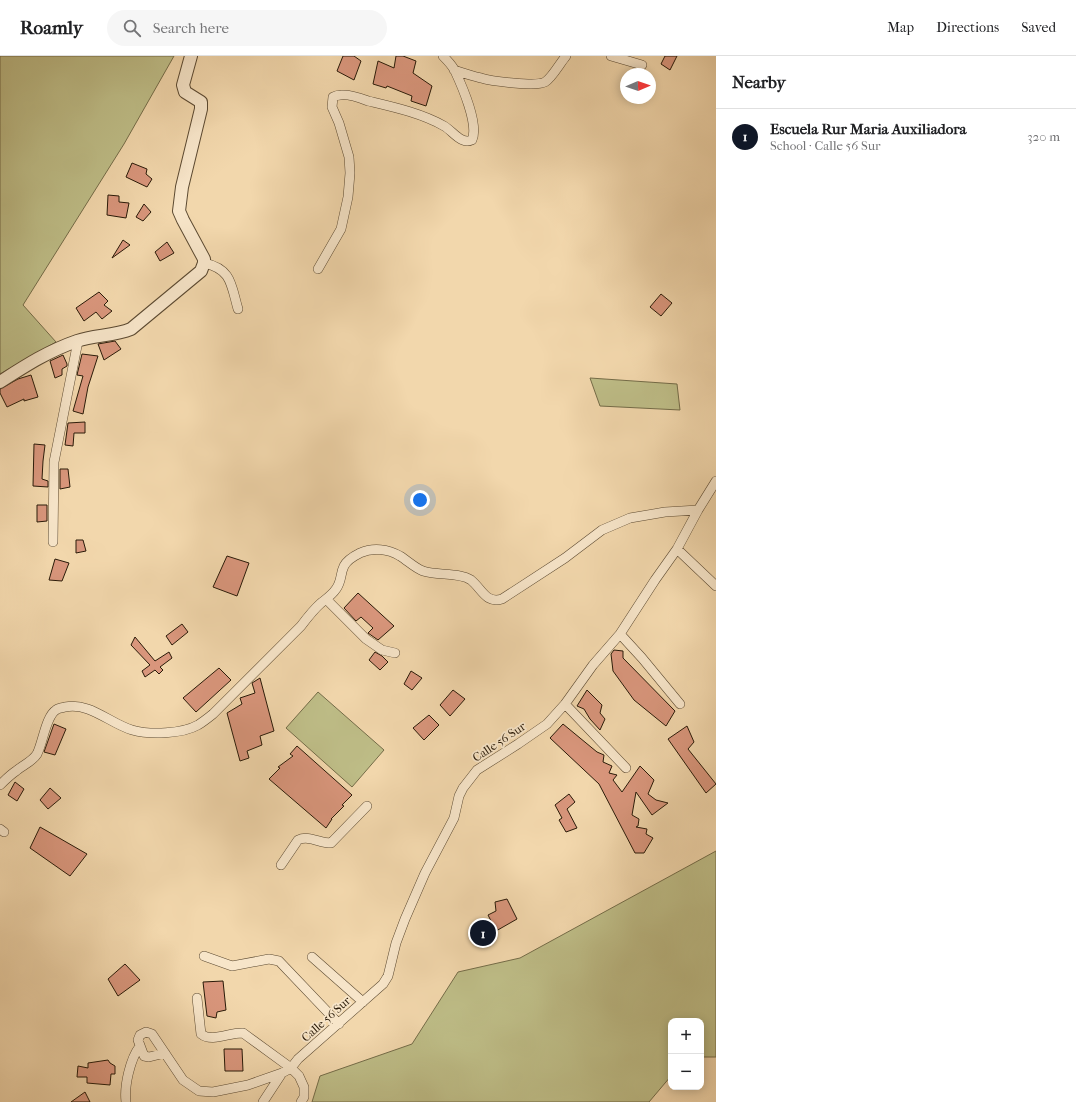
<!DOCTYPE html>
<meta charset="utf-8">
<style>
body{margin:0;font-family:"IM FELL French Canon",serif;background:#f6f6f6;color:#202124}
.controls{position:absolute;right:12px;bottom:12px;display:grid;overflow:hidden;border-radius:8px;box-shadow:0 2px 10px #0003}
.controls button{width:36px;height:36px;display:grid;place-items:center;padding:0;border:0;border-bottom:1px solid #e0e0e0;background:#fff;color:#202124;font:20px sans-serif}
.compass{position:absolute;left:620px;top:12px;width:36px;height:36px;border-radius:50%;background:#fff;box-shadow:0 2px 10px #0003;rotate:88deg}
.you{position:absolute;left:420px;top:444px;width:14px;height:14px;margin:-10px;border:3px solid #fff;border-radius:50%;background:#1a73e8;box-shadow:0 0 0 6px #1a73e833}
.badge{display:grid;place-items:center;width:26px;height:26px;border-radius:50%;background:#111827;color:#fff;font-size:13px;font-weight:700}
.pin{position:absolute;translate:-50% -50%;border:2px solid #fff;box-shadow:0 1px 4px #0006}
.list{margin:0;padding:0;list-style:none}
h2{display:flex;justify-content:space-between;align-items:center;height:52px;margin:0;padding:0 16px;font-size:17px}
h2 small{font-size:13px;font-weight:400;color:#757577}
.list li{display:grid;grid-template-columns:26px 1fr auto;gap:12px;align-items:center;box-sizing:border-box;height:56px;padding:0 16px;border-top:1px solid #e0e0e0}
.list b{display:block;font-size:15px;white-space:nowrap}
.list p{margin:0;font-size:13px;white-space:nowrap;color:#757577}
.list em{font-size:13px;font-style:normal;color:#757577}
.icon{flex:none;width:22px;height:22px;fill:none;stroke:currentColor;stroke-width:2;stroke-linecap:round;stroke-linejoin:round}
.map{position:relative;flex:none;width:716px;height:1046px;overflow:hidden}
header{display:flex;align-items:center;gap:24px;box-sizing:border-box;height:56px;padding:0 20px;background:#fff;border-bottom:1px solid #e0e0e0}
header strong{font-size:19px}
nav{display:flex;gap:22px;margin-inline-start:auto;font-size:14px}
.search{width:280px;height:36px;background:#f6f6f6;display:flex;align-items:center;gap:10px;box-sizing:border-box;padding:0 14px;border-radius:22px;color:#757577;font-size:15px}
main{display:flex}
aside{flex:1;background:#fff}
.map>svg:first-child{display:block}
.green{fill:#bebd87;stroke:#746c48}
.building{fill:#d9967c;stroke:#291a08}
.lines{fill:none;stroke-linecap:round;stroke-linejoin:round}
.minor-casing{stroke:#5b4931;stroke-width:10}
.tertiary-casing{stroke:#5b4931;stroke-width:14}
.minor{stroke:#f7e5c9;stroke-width:9}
.tertiary{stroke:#f7e5c9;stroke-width:12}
.labels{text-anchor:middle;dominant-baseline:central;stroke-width:3.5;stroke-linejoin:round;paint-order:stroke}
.street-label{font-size:12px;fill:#291a08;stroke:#f7e5c9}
</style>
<header>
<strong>Roamly</strong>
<div class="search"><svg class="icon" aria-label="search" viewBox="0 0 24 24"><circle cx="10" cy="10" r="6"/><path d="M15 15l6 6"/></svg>Search here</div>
<nav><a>Map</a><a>Directions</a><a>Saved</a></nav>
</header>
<main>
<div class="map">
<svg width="716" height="1046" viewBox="0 0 716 1046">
<rect width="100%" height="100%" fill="#f2d7ac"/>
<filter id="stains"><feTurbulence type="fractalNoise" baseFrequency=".005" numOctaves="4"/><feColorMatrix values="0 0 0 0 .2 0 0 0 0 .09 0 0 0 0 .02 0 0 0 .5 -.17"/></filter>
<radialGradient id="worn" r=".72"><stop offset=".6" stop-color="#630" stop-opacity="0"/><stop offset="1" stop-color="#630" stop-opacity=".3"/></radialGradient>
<path class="green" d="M0,0H174L124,88L23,249L56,286L0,318Z
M590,322L677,328L680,354L600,350Z
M318,636L384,694L352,731L286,672Z
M716,795V1001H701V965H671V1020L649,1046H312L320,1020L412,988L458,916L520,902Z"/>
<path class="building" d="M343,0H354L361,5L354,24L337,15Z
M396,0H403L416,5L413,17L432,30L426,50L411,45L412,40L387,30L386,32L373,28L378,5L394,12Z
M665,0H677L670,14L661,8Z
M132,107L147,113L146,118L152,123L147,131L126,121Z
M108,139L119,140V146L129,147L126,162L107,159Z
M144,148L151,156L143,165L136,161Z
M123,184L130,189L112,202Z
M167,186L174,197L160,205L155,196Z
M99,236L108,245L104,249L112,255L102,263L96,256L84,265L76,252Z
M661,238L672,247L661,260L650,251Z
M115,285L121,293L104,304L98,288Z
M82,298L98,300L88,331L83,358L73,355L83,320L77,319Z
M63,299L67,308V310L62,313V319L55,322L50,305Z
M31,319L38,341L24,345V343L7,351L0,337V333L18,323Z
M85,366V377H74L73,390L65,389L68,367Z
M34,388L45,389L43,405L42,423L48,425V431L33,430Z
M60,413H68L70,431L60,433Z
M37,449H47V465L37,466Z
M76,484H83L86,495L76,497Z
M227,500L249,507L237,540L213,531Z
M55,503L69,507L62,525L49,524Z
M358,537L394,570L378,584L368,577L373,572L361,561L356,565L344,552Z
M182,568L188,576L172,589L166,580Z
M135,581L155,605L169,596L172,602L160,611L163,614L159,618L155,614L145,621L142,615L150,609L131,589Z
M614,594L623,595V602L675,655L666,670L634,644L613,615L611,598Z
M375,596L382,600L388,606L380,614L369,604Z
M219,612L231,624L196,656L183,642Z
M411,615L422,622L412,634L404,628Z
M260,622L274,675L260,680L262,689L247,695L249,702L240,705L227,657L242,648L240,642L255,637L252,627Z
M453,634L465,643L450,660L440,649Z
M587,634L602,649L600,657L605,663L600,674L590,663L584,653L577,650Z
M429,659L439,669L424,684L413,672Z
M54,668L66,673L55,699L44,696Z
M563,668L597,696L604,699L603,706L612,710L609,717L617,719L613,724L622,736L640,710L654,724L648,738L656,744L668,747L652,759L636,736L632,759L639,763L638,770L636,771L647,773L646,778L653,782L644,797H635L599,728L550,682Z
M687,670L694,686L688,693L716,728L706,737L668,683Z
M297,690L352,739L342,749L344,750L331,763H332L326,772L269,723L280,712L278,711L293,700L290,698Z
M15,726L24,733L17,745L8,739Z
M50,732L61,742L48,753L40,744Z
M569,738L575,746L567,753L577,772L566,776L559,764L562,762L555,749Z
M40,771L87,798L70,820L30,792Z
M507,843L517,863L496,875L488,859L496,855L495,846Z
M125,908L140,924L118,940L108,923Z
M223,925L226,954L217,956L216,962L207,960L203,926Z
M224,993H242L243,1015H225Z
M108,1004L110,1007L115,1010V1018H111L110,1029L87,1027V1021H77L78,1010L88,1012V1007Z
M85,1036L90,1046H71Z"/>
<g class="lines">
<g class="minor-casing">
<path id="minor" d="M611,0L642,9
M454,14C463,17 472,20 481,22C491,25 536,31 545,26C552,22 560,7 566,0
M204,207C232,213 231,229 238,253
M318,213L341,173L348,141L350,117L349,101L339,67L332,51L333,41C335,40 338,39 341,39C350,38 360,42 368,45C393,51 421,57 444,70C453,75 461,89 472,84C479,69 462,30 455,15C452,9 447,4 443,0
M53,486L54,406L78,285
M677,493L716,530
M326,543L366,583L382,594L395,597
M620,578L642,602L680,648
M565,648L626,712
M0,729C5,724 10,719 16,715C23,709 32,706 37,698C43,686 46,660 56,654C58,652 62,652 65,651C90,646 109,667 132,674C150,679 182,678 198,669C203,666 208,662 213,658L301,570C307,562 313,554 321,547C326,543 332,539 336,533C342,525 340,518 344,510C347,504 354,500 360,497C373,491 388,493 400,500C408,505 415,512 423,515C438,520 459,516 471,524C482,533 486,548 502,543L565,502L602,474L630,462L665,456L698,454
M0,773L4,776
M281,809L298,784C309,779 319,787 331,787L367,750
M204,900L232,910L269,903L279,905L339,968
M312,901L363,946
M197,942L201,978C212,987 230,976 243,977L291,1012L299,1020L304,1031V1041L301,1046
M165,997L149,1001L144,1000L138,984L140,979L146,976L152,978L183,1024L199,1035L213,1036L248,1029L282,1017L291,1012L298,1003L383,928L388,920L396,887L405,863L425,817L454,762L459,740L463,732L477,714L518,688L547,668L565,648L593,609L620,578L655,524L677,493L698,454L716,425
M126,1046C124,1030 130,1003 140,990
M263,1046L282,1017"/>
</g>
<g class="tertiary-casing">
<path id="tertiary" d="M0,326C25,310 48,295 77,285C94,279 114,280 131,273L201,215L204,207V203L183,164L179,155L182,131L201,53V46L185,36L183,29L191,0"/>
</g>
<use href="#minor" class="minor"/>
<use href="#tertiary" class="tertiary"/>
</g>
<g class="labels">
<g class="street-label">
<text transform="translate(499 686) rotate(-34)">Calle 56 Sur</text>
<text transform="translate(326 963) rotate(-42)">Calle 56 Sur</text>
</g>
</g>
<rect width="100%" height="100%" filter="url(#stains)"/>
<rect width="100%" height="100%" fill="url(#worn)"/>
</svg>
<div class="controls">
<button>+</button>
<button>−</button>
</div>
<svg class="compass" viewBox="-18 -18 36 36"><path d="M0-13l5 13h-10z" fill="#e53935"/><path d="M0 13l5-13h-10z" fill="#757577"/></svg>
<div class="you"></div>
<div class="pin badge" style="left:483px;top:877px">1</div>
</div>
<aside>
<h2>Nearby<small></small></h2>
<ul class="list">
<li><span class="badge">1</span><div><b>Escuela Rur Maria Auxiliadora</b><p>School · Calle 56 Sur</p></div><em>320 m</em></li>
</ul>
</aside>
</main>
